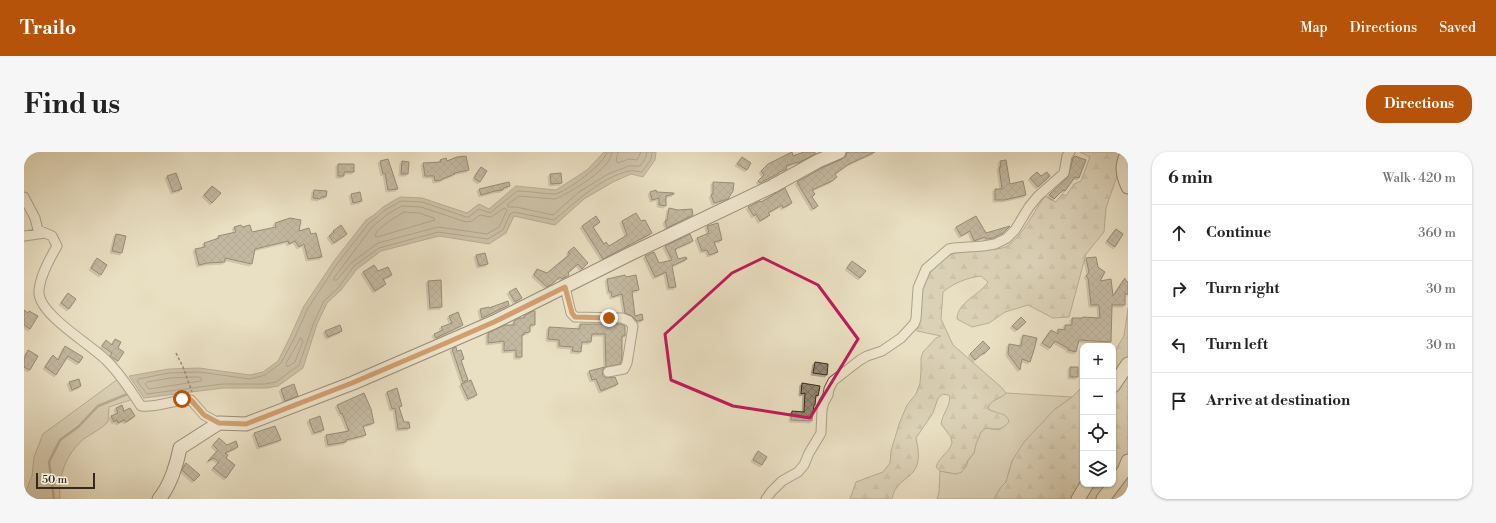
<!DOCTYPE html>
<meta charset="utf-8">
<style>
body{margin:0;font-family:"Libre Bodoni",serif;background:#f6f6f6;color:#222}
.controls{position:absolute;right:12px;bottom:12px;display:grid;overflow:hidden;border-radius:8px;box-shadow:0 1px 3px #0004}
.controls button{width:36px;height:36px;display:grid;place-items:center;padding:0;border:0;border-bottom:1px solid #e0e0e0;background:#fff;color:#222;font:20px sans-serif}
.scale{position:absolute;left:12px;bottom:10px;width:59px;box-sizing:border-box;padding-left:4px;border:2px solid #35281d;border-top:0;font-size:11px;line-height:14px;white-space:nowrap;color:#35281d;-webkit-text-stroke:3px #f1ead7;paint-order:stroke}
.stop{position:absolute;width:12px;height:12px;margin:-9px;border:3px solid #b45309;border-radius:50%;background:#fff}
.stop.end{background:#b45309;border-color:#fff;box-shadow:0 1px 4px #0008}
.list{margin:0;padding:0;list-style:none}
h2{display:flex;justify-content:space-between;align-items:center;height:52px;margin:0;padding:0 16px;font-size:17px}
h2 small{font-size:13px;font-weight:400;color:#767676}
.list li{display:grid;grid-template-columns:26px 1fr auto;gap:12px;align-items:center;box-sizing:border-box;height:56px;padding:0 16px;border-top:1px solid #e0e0e0}
.list b{display:block;font-size:15px;white-space:nowrap}
.list em{font-size:13px;font-style:normal;color:#767676}
.icon{flex:none;width:22px;height:22px;fill:none;stroke:currentColor;stroke-width:2;stroke-linecap:round;stroke-linejoin:round}
.map{position:relative;flex:none;width:1104px;height:347px;overflow:hidden;border-radius:16px}
header{display:flex;align-items:center;gap:24px;box-sizing:border-box;height:56px;padding:0 20px;background:#b45309;color:#fff}
header strong{font-size:19px}
nav{display:flex;gap:22px;margin-inline-start:auto;font-size:14px}
.intro{display:flex;align-items:center;justify-content:space-between;box-sizing:border-box;height:96px;padding:0 24px}
h1{margin:0;font-size:28px}
.button{padding:10px 18px;border-radius:16px;background:#b45309;color:#fff;font-size:14px;font-weight:700}
main{display:flex;gap:24px;padding:0 24px}
aside{flex:1;background:#fff;border-radius:16px;box-shadow:0 1px 3px #0004}
.map>svg:first-child{display:block}
.green{fill:#cac0a6;stroke:#807462}
.forest{fill:url(#forest-firs);stroke:#807462}
.water{fill:#aca18a;stroke:#7c715e}
.lines{fill:none;stroke-linecap:round;stroke-linejoin:round}
.shore{stroke:#706454;stroke-width:1}
.stream{stroke:#7c715e;stroke-width:2.5}
.building{fill:url(#building-cross-hatch);stroke:#35281d;filter:url(#shadow)}
.street-casing{stroke:#625646;stroke-width:11}
.secondary-casing{stroke:#35281d;stroke-width:15}
.path{stroke:#35281d;stroke-width:1.5;stroke-dasharray:3 2;stroke-linecap:butt}
.street{stroke:#f1ead7;stroke-width:9}
.secondary{stroke:#f1ead7;stroke-width:13}
.route{stroke:#b45309;stroke-width:5}
.marked{fill:none;stroke:#c2185b;stroke-width:3;stroke-linejoin:round}
</style>
<header>
<strong>Trailo</strong>
<nav><a>Map</a><a>Directions</a><a>Saved</a></nav>
</header>
<div class="intro"><h1>Find us</h1><a class="button">Directions</a></div>
<main>
<div class="map">
<svg width="1104" height="347" viewBox="0 0 1104 347">
<defs>
<pattern id="forest-firs" width="22" height="20" patternUnits="userSpaceOnUse"><rect width="22" height="20" fill="#cac0a6"/><path d="M5 1l3.5 6h-7zM16 11l3.5 6h-7z" fill="#aea58e"/></pattern>
<pattern id="building-cross-hatch" width="8" height="8" patternUnits="userSpaceOnUse"><rect width="8" height="8" fill="#938773"/><path d="M0 0l8 8M0 8l8-8" fill="none" stroke="#796e5e"/></pattern>
<filter id="shadow"><feDropShadow dx="-2" dy="2" stdDeviation="0" flood-color="#0004"/></filter>
</defs>
<rect width="100%" height="100%" fill="#e9dfc2"/>
<filter id="stains"><feTurbulence type="fractalNoise" baseFrequency=".005" numOctaves="4"/><feColorMatrix values="0 0 0 0 .2 0 0 0 0 .09 0 0 0 0 .02 0 0 0 .5 -.17"/></filter>
<radialGradient id="worn" r=".72"><stop offset=".6" stop-color="#630" stop-opacity="0"/><stop offset="1" stop-color="#630" stop-opacity=".3"/></radialGradient>
<path class="green" d="M94,227L109,247L85,255L84,270C77,277 69,281 61,286C42,301 34,324 36,347H0V344L8,324L10,305L19,282Z
M982,241L1048,245L1030,258L988,309L982,330L977,335L970,347H913L915,341L916,319L932,322L942,315L944,309L950,301L952,292L957,280L962,276L975,278L983,272L970,260L964,257C964,248 977,247 982,241Z"/>
<path class="forest" d="M1056,0H1096L1093,24L1082,56L1080,80L1062,102L1045,165L1029,166L1004,153L981,160L965,171L948,175L933,167C933,150 956,143 964,130L957,124C942,126 930,131 919,140L917,167L929,193L977,235L982,241C977,247 964,248 964,257C971,262 984,260 985,270C977,279 973,277 962,276L957,280L952,292L950,301L944,308L938,320L932,322L916,319L912,315C915,305 925,301 928,291L927,285L917,272C918,262 928,252 925,243L919,242L914,246L909,261L892,286C903,332 873,319 868,347H826L832,330L859,320L866,311L867,299L875,272L883,253L892,242L896,231L897,218V206L899,200L912,186L917,184L893,179C894,169 893,158 895,148C902,118 919,98 951,98C961,97 976,99 985,93C999,83 1010,59 1021,44L1032,50L1038,42L1042,44L1050,32L1057,29L1066,5Z
M1104,156V347H970L977,335L982,330L988,309L1000,290L1030,258L1048,245L1059,234V332H1089V202L1100,184Z"/>
<path class="water" d="M580,0H632L631,8L619,25L607,22L589,30L560,47L531,73L490,64L482,81L465,92L415,84L357,99L333,117L317,138L303,151L293,172L279,216L254,234L242,236H199L120,246L105,224L145,217L175,216L226,223L239,220L254,209L266,185L280,154L310,109L342,68L350,63L359,55L376,45L398,46L443,61L455,52L465,57L492,34L532,38L563,18Z"/>
<g class="lines">
<path class="shore" d="M583,0C582,11 541,41 531,42C518,42 506,39 493,39L466,61L455,57L445,65H442L398,50L377,49L361,58L352,66L345,71L313,112L284,156L270,187L257,211L241,223L226,227L175,220L145,221L114,227L113,229L123,242L198,232H241L252,230L275,213L290,170L300,149L314,136L330,114L355,96L414,80L464,87L479,78L486,62L490,60L530,68C551,51 578,24 606,19C610,18 614,20 618,20L627,7L628,0
M588,0C587,17 549,38 536,45L531,47L495,44L484,52V55H492L529,63L555,40L584,22L605,14H616L622,5L623,0
M594,0L592,9L594,11L605,7L613,8L617,0
M378,54L397,55L442,70L448,69L456,63L467,65L480,56L483,58L475,75L463,82L414,75L354,91L327,111L313,128H310V126L348,75L364,62Z
M380,60L395,61L410,66L411,68L353,85L351,84C351,77 373,64 380,60Z
M277,186L279,189L271,210L263,215L262,212Z
M174,225L177,226V229L125,237L121,232L123,230L146,226Z"/>
<path class="stream" d="M0,2L4,0
M30,347L25,310L36,288L54,275L74,254L106,241"/>
</g>
<path class="building" d="M768,0L769,4L780,0H791V2L774,11L773,10L762,14L763,17L755,20V21L736,31L734,29L740,23L737,19L744,12Z
M823,0H851L825,12L811,22L813,25L808,29L788,38L791,42L788,45L794,54L789,57L773,30L798,16L818,7L822,4Z
M442,4L445,18L430,21L431,22L418,27V28L411,29L410,24H401L399,11L417,10L416,8L422,6L423,9L433,5Z
M1051,4L1062,8L1055,26L1051,25L1041,39L1039,38L1030,47L1025,43L1044,25L1049,6Z
M718,5L727,11L723,18L713,12Z
M364,7L374,37L364,38L361,21L359,22L356,9Z
M982,8L986,32L999,29L1002,43L980,48H971V37H978L975,15H977L976,9Z
M378,9L385,10L384,22H377Z
M314,12H330V20H320V24H314Z
M457,15L463,19L456,30L451,27V24Z
M1013,20L1017,24L1023,20L1026,24L1014,35L1006,26Z
M152,21L158,37L149,40L143,24Z
M537,21L538,31L527,32L526,22Z
M485,30L486,34L479,36V38L471,39L457,43L455,37Z
M689,30L710,31L709,39L704,47L690,51L687,43L689,42Z
M188,34L197,41L188,51L180,43Z
M761,36L768,51L759,56L758,53L744,61L746,63L736,69L732,62L730,64L724,55L736,49L737,50Z
M290,38L303,39L302,45H297L296,47L289,46Z
M632,38L633,40L650,41V42L642,44V54L635,53V46L628,48L626,40Z
M336,40L338,49L329,51L327,42Z
M645,56L654,58L668,57L669,63L643,76L641,69L643,68Z
M612,61L617,69L621,68L628,81L579,107L558,74L572,64L576,70L569,75L580,92L582,90L585,94L603,83L598,69Z
M952,64L962,81L986,74L979,81L969,86L962,87L961,85L950,89L946,79L937,84L932,75Z
M266,66L277,68L275,79L285,76L287,82L292,81L298,105L284,107L280,92L275,95L271,89L265,92L264,89L231,97L228,112L201,106V110L183,111L175,113L171,97L181,95L180,91L195,86L194,84L212,80L210,75L217,73L218,75L226,73L228,80L252,75L251,71Z
M694,71L698,88L690,90L694,100L685,103L683,98L678,99L673,86L685,81L683,74Z
M317,73L323,82L310,91L305,84L310,80L309,79Z
M1092,77L1099,82L1091,95L1083,89Z
M92,82L102,84L98,101L88,99Z
M666,82L669,89L651,97L654,107L662,105L663,107L648,114L652,135L645,136L642,120L631,125L621,104L630,100L635,111L648,108L641,94Z
M550,95L564,111L558,117L554,112L544,121L545,123L538,127L536,125L529,131L523,135L510,123L513,117L523,121L546,102L544,100Z
M461,101L464,112L455,114L452,103Z
M1072,105L1074,115L1081,120L1076,129L1087,127L1089,144L1101,126V128L1104,130V143L1101,141V153H1088L1087,190L1055,188L1052,200L1044,198L1045,197L1031,189L1026,196L1018,191L1027,178L1034,182V177L1041,178V173H1048V166H1059V165L1076,166L1075,153H1067L1064,126L1062,124L1065,120L1062,106Z
M73,106L83,113L77,123L67,116Z
M828,109L842,119L836,126L823,116Z
M350,113L354,119L364,115L368,123L359,127L362,132L351,139L339,120Z
M601,123L602,125L612,123L615,138L608,139L611,164L618,162L619,168L613,169L608,164L601,161L598,142L588,145L587,140H585L583,127Z
M417,128L418,155L406,156L404,129Z
M492,136L498,146L491,150L485,140Z
M44,141L52,147L45,157L37,151Z
M484,149L485,153L458,166L456,157L465,155V156Z
M0,158L4,161L5,159L14,164L6,177L0,173Z
M509,159H511V173H506V180L500,181V183H498V205H492V198L480,199V189L464,191V181L481,173H490V169L496,166H500V164Z
M434,160L439,173L412,186L410,182L419,178L417,175L428,171L425,164Z
M997,165L1002,170L993,178L988,174Z
M556,172H597L601,174V184H598V206L596,212L582,215L581,182H568L567,190H558L557,200L548,199L549,195L535,194V188L524,187L525,175L556,177Z
M316,173L318,179L304,185L301,179Z
M999,183L1013,186L1010,198L1006,210L998,207L996,218L984,202L985,192L997,194Z
M91,187L97,190L94,196L100,200L94,209L86,204L88,201L78,194L82,188L88,193Z
M959,189L966,196L960,202L959,201L951,208L946,202Z
M41,194L59,205L55,211L44,204L32,223L21,215L29,203L34,208Z
M432,195L433,199L437,198L440,207L437,208L444,228L439,230L428,197Z
M4,198L14,204L6,218L0,215V207Z
M791,210L804,212L803,223L789,221Z
M581,215L578,218L579,224L582,226L591,225L594,232L577,239L572,227L568,228L565,219Z
M1046,215H1054V225H1046Z
M55,227L57,234L48,238L45,230Z
M447,228L453,243L444,247L437,232Z
M778,231L796,234L794,244L792,243L791,253H790L788,269L767,268L768,259L780,260L781,241L777,242Z
M270,232L274,244L261,249L257,237Z
M373,236L378,254L375,255L380,270H385L386,276L374,277L371,256L368,257L363,240Z
M340,241L347,257L350,271L339,274L342,283L322,288V290L304,293L302,283L325,279L318,261L317,262L313,253Z
M98,253L100,259L106,256L111,264L102,270L100,268L94,271L93,268L90,270L87,264L94,261L92,256Z
M296,264L300,278L290,281L285,268Z
M251,274L257,288L235,295L230,281Z
M195,286L203,293L212,289L214,295L201,301L204,303L202,306L211,313L202,326L189,316L195,310L190,306L184,309L194,298L189,293Z
M734,299L743,305L738,313L729,308Z
M162,311L176,323L170,329L158,318Z"/>
<g class="lines">
<g class="street-casing">
<path id="street" d="M0,45L11,66L14,78L21,81
M0,84L21,81L28,84L33,94C26,106 14,128 15,142C18,165 68,193 84,210C97,223 107,239 117,254C134,256 150,247 167,248L180,263L195,271
M541,135L547,161L551,165L598,166L605,169L609,174L603,211L600,217L584,220
M742,347L747,340L758,329L774,320L780,313L785,301L797,281L798,258L800,250L804,243L805,237L809,229L836,208L843,204L858,199L877,186L890,172L892,167L894,136L902,117L925,97L930,96L959,94L971,92L983,86L991,78L1005,55L1014,44L1040,21L1043,4L1046,0"/>
</g>
<g class="secondary-casing">
<path id="secondary" d="M1104,0C1097,13 1098,22 1104,35
M1089,234L1104,212
M135,347C146,334 153,312 156,296L195,271L222,272L329,231L470,170L606,102L749,34L794,9L815,0
M1054,347L1063,332
M1079,347L1100,319L1104,309"/>
</g>
<path class="path" d="M152,201L159,215L168,240"/>
<use href="#street" class="street"/>
<use href="#secondary" class="secondary"/>
</g>
<g class="lines">
<path class="route" d="M158,247L167,248L180,263L195,271L222,272L328,231L422,191L470,170L541,135L548,161L551,165L585,166"/>
</g>
<path d="M0 0H1104V347H0ZM739,106L794,133L834,187L786,266L709,254L647,228L641,182L708,121Z" fill="#e9dfc2" fill-opacity=".55" fill-rule="evenodd"/>
<path class="marked" d="M739,106L794,133L834,187L786,266L709,254L647,228L641,182L708,121Z"/>
<rect width="100%" height="100%" filter="url(#stains)"/>
<rect width="100%" height="100%" fill="url(#worn)"/>
</svg>
<div class="controls">
<button>+</button>
<button>−</button>
<button><svg class="icon" aria-label="locate" viewBox="0 0 24 24"><circle cx="12" cy="12" r="6"/><path d="M12 2v4M12 18v4M2 12h4M18 12h4"/></svg></button>
<button><svg class="icon" aria-label="layers" viewBox="0 0 24 24"><path d="M12 4l9 5-9 5-9-5zM3 14l9 5 9-5"/></svg></button>
</div>
<div class="scale">50 m</div>
<div class="stop" style="left:158px;top:247px"></div>
<div class="stop end" style="left:585px;top:166px"></div>
</div>
<aside>
<h2>6 min<small>Walk · 420 m</small></h2>
<ul class="list">
<li><svg class="icon" aria-label="ahead" viewBox="0 0 24 24"><path d="M12 20V5M6 11l6-6 6 6"/></svg><div><b>Continue</b></div><em>360 m</em></li>
<li><svg class="icon" aria-label="right" viewBox="0 0 24 24"><path d="M7 20v-9h11M14 6l5 5-5 5"/></svg><div><b>Turn right</b></div><em>30 m</em></li>
<li><svg class="icon" aria-label="left" viewBox="0 0 24 24"><path d="M17 20v-9H6M10 6l-5 5 5 5"/></svg><div><b>Turn left</b></div><em>30 m</em></li>
<li><svg class="icon" aria-label="arrive" viewBox="0 0 24 24"><path d="M6 21V4h12l-3 4 3 4H6"/></svg><div><b>Arrive at destination</b></div></li>
</ul>
</aside>
</main>
